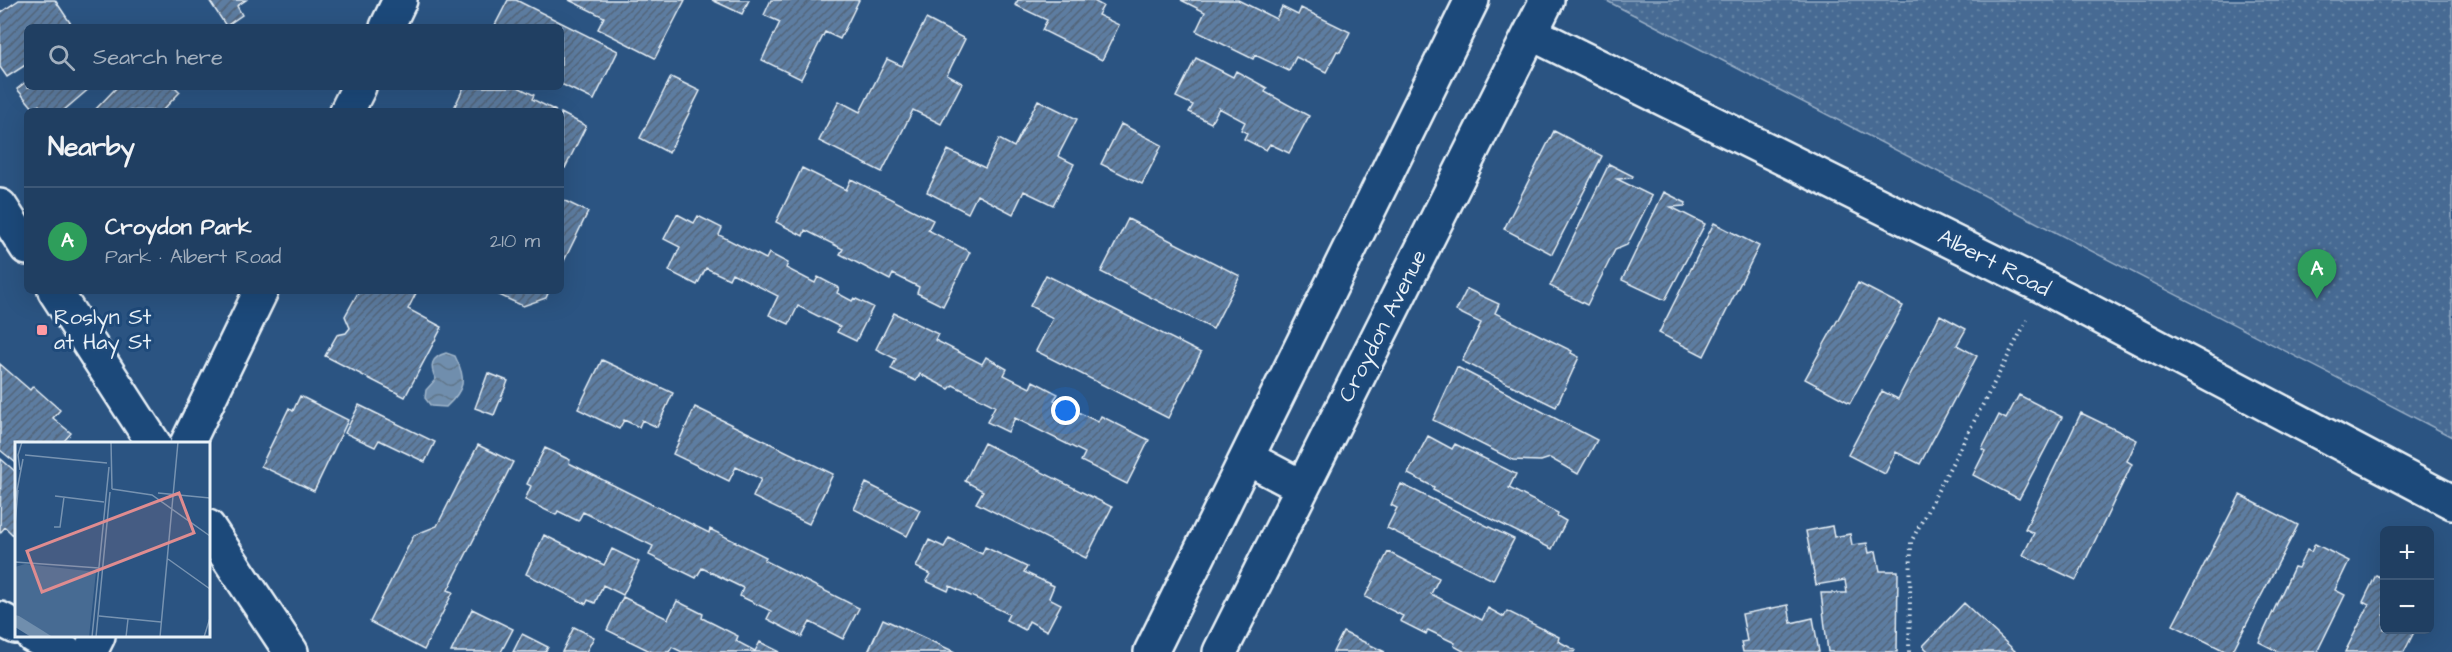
<!DOCTYPE html>
<meta charset="utf-8">
<style>
body{margin:0;font-family:"Architects Daughter",sans-serif;background:#2d4a6b;color:#f1f3f6}
.controls{position:absolute;right:18px;bottom:18px;display:grid;overflow:hidden;border-radius:9px;box-shadow:0 6px 24px #0002}
.controls button{width:54px;height:54px;display:grid;place-items:center;padding:0;border:0;border-bottom:2px solid #3d5877;background:#203f62;color:#f1f3f6;font:30px sans-serif}
.you{position:absolute;left:1066px;top:411px;width:21px;height:21px;margin:-15px;border:4px solid #fff;border-radius:50%;background:#1a73e8;box-shadow:0 0 0 9px #1a73e833}
.badge{display:grid;place-items:center;width:39px;height:39px;border-radius:50%;background:#8bbbb9;color:#fff;font-size:20px;font-weight:700}
.pin{position:absolute;translate:-50% -50px;filter:drop-shadow(0 2px 3px #0008)}
.pin::after{content:'';position:absolute;top:32px;width:21px;height:18px;background:inherit;clip-path:polygon(0 0,100% 0,50% 100%)}
.list{margin:0;padding:0;list-style:none}
h2{display:flex;justify-content:space-between;align-items:center;height:78px;margin:0;padding:0 24px;font-size:26px}
h2 small{font-size:20px;font-weight:400;color:#a2afbe}
.list li{display:grid;grid-template-columns:39px 1fr auto;gap:18px;align-items:center;box-sizing:border-box;height:108px;padding:0 24px;border-top:2px solid #3d5877}
.list b{display:block;font-size:22px;white-space:nowrap}
.list p{margin:0;font-size:20px;white-space:nowrap;color:#a2afbe}
.list em{font-size:20px;font-style:normal;color:#a2afbe}
.icon{flex:none;width:33px;height:33px;fill:none;stroke:currentColor;stroke-width:2;stroke-linecap:round;stroke-linejoin:round}
.map{position:relative;flex:none;width:2452px;height:652px;overflow:hidden}
.search{position:absolute;background:#203f62;box-shadow:0 6px 24px #0002;left:24px;top:24px;width:540px;height:66px;display:flex;align-items:center;gap:15px;box-sizing:border-box;padding:0 21px;border-radius:9px;color:#a2afbe;font-size:22px}
.panel{position:absolute;background:#203f62;box-shadow:0 6px 24px #0002;left:24px;top:108px;width:540px;height:186px;border-radius:9px}
.map>svg:first-child{display:block}
.park{fill:url(#park-dots);stroke:#98aec6;stroke-width:1.5}
.water{fill:url(#water-waves);stroke:#a0b6cb;stroke-width:1.5}
.building{fill:url(#building-hatch);stroke:#e8f1f8;stroke-width:1.5}
.lines{fill:none;stroke-linecap:round;stroke-linejoin:round}
.minor-casing{stroke:#e8f1f8;stroke-width:38}
.path{stroke:#e8f1f8;stroke-width:4;stroke-dasharray:1.5 4.5;stroke-linecap:butt}
.minor{stroke:#1f4a7a;stroke-width:33}
.poi-dot{fill:#ff9aa2;stroke:#1f4a7a;stroke-width:2}
.labels{text-anchor:middle;dominant-baseline:central;stroke-width:6;stroke-linejoin:round;paint-order:stroke}
.street-label{font-size:22px;fill:#e8f1f8;stroke:#1f4a7a}
.poi-label{font-size:22px;fill:#e8f1f8;stroke:#1f4a7a;text-anchor:start}
.inset-road{fill:none;stroke:#7793b1;stroke-width:1.5}
.view{fill:#df8c90;fill-opacity:0.15;stroke:#df8c90;stroke-width:3}
.inset-edge{fill:none;stroke:#e8f1f8;stroke-width:3}
</style>
<div class="map">
<svg width="2452" height="652" viewBox="0 0 2452 652">
<defs>
<pattern id="park-dots" width="8" height="8" patternUnits="userSpaceOnUse" patternTransform="scale(1.5)"><rect width="8" height="8" fill="#476b93"/><path d="M2 2h.1M6 6h.1" fill="none" stroke="#6281a3" stroke-width="1.8" stroke-linecap="round"/></pattern>
<pattern id="water-waves" width="16" height="10" patternUnits="userSpaceOnUse" patternTransform="scale(1.5)"><rect width="16" height="10" fill="#708ead"/><path d="M0 5q4-4 8 0t8 0" fill="none" stroke="#61768a"/></pattern>
<pattern id="building-hatch" width="6" height="6" patternUnits="userSpaceOnUse" patternTransform="scale(1.5)"><rect width="6" height="6" fill="#5d7da1"/><path d="M-1 1l2-2M0 6l6-6M5 7l2-2" fill="none" stroke="#53657a"/></pattern>
</defs>
<rect width="100%" height="100%" fill="#2b5482"/>
<filter id="ink" filterUnits="userSpaceOnUse"><feTurbulence type="fractalNoise" baseFrequency=".0167" numOctaves="2"/><feDisplacementMap in="SourceGraphic" scale="12" xChannelSelector="R" yChannelSelector="G"/><feConvolveMatrix kernelMatrix="1 2 1 2 8 2 1 2 1" color-interpolation-filters="sRGB"/></filter>
<g filter="url(#ink)">
<path class="park" d="M1605,0H2452V437Z"/>
<path class="water" d="M446,353L455,356C467,380 465,389 446,407L431,406L425,398L426,390L436,379C429,366 431,357 446,353Z"/>
<path class="building" d="M19,0H55L73,27H27V64L7,77L0,67V13Z
M209,0H246L237,6L242,15L226,26Z
M508,0H516L618,51L594,100L561,84V27H494Z
M569,0H685L655,58L598,29L604,17Z
M712,0H749L742,14Z
M771,0H859L840,39L825,32L801,79L762,60L780,22L764,15Z
M1018,0H1092L1103,6L1098,15L1119,25L1102,60L1042,30L1047,20L1015,5Z
M1181,0H1238L1276,19L1282,7L1298,15L1301,8L1350,32L1340,52L1337,51L1326,72L1296,57L1289,71L1255,55L1253,59L1196,31L1205,12Z
M926,19L965,39L947,75L962,83L941,124L913,110L882,172L819,141L839,101L860,112L887,59L902,66Z
M1196,58L1233,77L1236,71L1267,88L1265,92L1309,116L1289,153L1270,144L1266,150L1244,139L1247,133L1241,130L1245,122L1219,108L1211,123L1189,112L1193,105L1176,97Z
M671,77L700,91L669,153L640,138Z
M27,81V87H91L63,111H44L39,105L34,109L17,89Z
M117,87H175L180,92L162,111H94Z
M464,87H518L534,95L532,99L556,111H460L454,108Z
M1038,100L1077,119L1058,156L1074,164L1053,205L1024,191L1013,214L977,195L968,213L927,192L948,150L985,168L999,139L1014,147Z
M561,113L586,126L565,168L561,166Z
M1121,124L1162,145L1142,184L1101,164Z
M1554,131L1602,156L1552,254L1504,229Z
M1609,164L1633,176L1632,178L1617,179L1652,196L1627,245L1615,250L1587,305L1550,286Z
M802,168L846,190L851,179L933,220L928,230L970,252L943,306L917,293L919,287L893,274L890,280L840,254L843,249L805,230L803,236L776,222Z
M1664,192L1686,203L1685,206L1671,207L1705,224L1665,300L1622,280Z
M561,199L588,212L561,267Z
M677,214L694,223L698,216L722,228L719,235L766,259L769,253L788,263L786,268L815,283L818,277L839,288L837,293L852,301L854,298L873,307L856,341L837,332L840,327L798,306L789,324L769,315L778,296L732,273L729,279L706,268L697,285L669,271L680,247L664,239Z
M1128,219L1240,276L1213,329L1101,272Z
M1714,223L1759,246L1704,356L1659,333Z
M1046,275L1201,353L1168,418L1036,351L1053,318L1030,306Z
M1858,283L1903,306L1850,403L1805,379Z
M1467,289L1499,304L1495,313L1572,351L1571,353L1579,357L1556,407L1462,361L1481,323L1456,311Z
M359,291H417L408,309L442,327L405,397L325,356L337,335L346,333L350,328L345,316Z
M496,291H549L546,298L523,306L497,294Z
M894,313L938,334L935,340L982,364L986,357L1007,369L1004,375L1030,388L1033,381L1058,394L1054,400L1098,422L1101,416L1149,440L1127,484L1081,461L1085,453L1015,418L1008,432L987,422L995,406L953,385L949,389L920,374L916,381L891,369L896,359L876,349Z
M1940,315L1966,329L1957,345L1977,356L1920,464L1896,452L1885,474L1848,455L1882,391L1898,399Z
M602,360L673,393L657,427L642,420L639,427L624,420L619,429L578,409Z
M0,364L30,390L33,386L60,410L53,418L71,433L64,441L67,444H16V463L0,450Z
M1457,367L1597,440L1578,474L1550,458L1541,461L1513,460L1433,420Z
M488,373L508,381L494,415L475,408Z
M2019,395L2062,417L2019,499L1973,475L1985,451L1982,449L1999,415L2006,419Z
M300,396L348,420L314,491L261,466L289,408L293,411Z
M359,405L435,442L425,462L379,440L375,447L345,433Z
M695,407L833,474L809,524L753,497L761,479L736,467L729,481L673,454Z
M2081,413L2137,440L2127,461L2132,464L2076,580L2023,555L2034,533L2025,529Z
M1428,436L1452,449L1455,444L1516,474L1509,488L1558,513L1557,516L1566,521L1552,549L1433,490L1434,487L1408,474Z
M984,443L1112,507L1086,558L976,503L983,491L965,481Z
M478,445L513,462L448,590L453,592L424,650L370,622L414,535L437,526Z
M545,448L570,460L569,463L709,533L710,529L766,557L764,560L859,608L843,639L810,622L802,637L767,619L771,611L740,596L743,588L702,568L696,578L649,555L653,546L583,512L578,521L558,511L556,515L525,500L531,486L527,484Z
M1,459L16,472V538L5,527L0,533Z
M866,483L920,510L907,536L854,509Z
M1401,484L1514,539L1493,580L1387,528L1397,508L1391,505Z
M2240,495L2298,525L2232,652H2227L2173,625Z
M1832,526L1834,537L1850,534L1852,545L1867,543L1869,553L1876,551L1880,571H1898L1897,652H1828L1821,593H1847L1845,580L1816,585L1806,531Z
M544,535L604,565L612,549L639,562L623,595L603,585L595,603L588,600L586,604L526,574Z
M949,538L982,554L985,547L1027,567L1024,572L1054,586L1049,598L1061,604L1047,631L1029,621L1025,630L1006,620L1009,614L950,586L948,591L926,581L930,574L916,567L929,540L944,547Z
M2315,544L2349,561L2335,590L2345,595L2317,652H2279L2259,642L2294,567L2298,568L2307,550L2311,552Z
M1388,552L1439,578L1431,594L1482,620L1488,608L1504,617L1507,611L1559,637L1558,641L1575,650L1574,652H1465L1454,646L1455,643L1428,630L1426,634L1400,621L1403,616L1365,597Z
M2376,575L2384,579V630H2415L2404,652H2345L2369,605L2363,602Z
M623,597L668,619L677,601L703,614L702,618L738,636L736,641L755,651L760,642L780,652H682L672,647L669,652H652L607,630Z
M1964,603L2016,652H1929L1923,646Z
M1788,605L1791,623L1813,618L1819,652H1743L1741,642L1747,641L1742,614Z
M472,609L513,629L501,652H451Z
M883,619L955,652H868Z
M574,627L594,637L586,652H562Z
M1343,632L1385,652H1333Z
M522,634L548,647L545,652H513Z"/>
<g class="lines">
<g class="minor-casing">
<path id="minor" d="M387,27L400,0
M1531,33L2044,287L2452,502
M347,111L359,87
M0,206L27,248
M55,291L154,444
M187,444L261,291
M1247,458L1302,487
M208,527L291,652
M0,619L16,627
M33,636L65,652
M90,652L98,636
M1151,652L1472,0
M1220,652L1547,0"/>
</g>
<path class="path" d="M1909,652L1911,542L2027,320"/>
<use href="#minor" class="minor"/>
</g>
</g>
<rect class="poi-dot" x="36" y="324" width="12" height="12" rx="3"/>
<g class="labels">
<g class="street-label">
<text transform="translate(1994 263) rotate(27)">Albert Road</text>
<text transform="translate(1383 326) rotate(-63)">Croydon Avenue</text>
</g>
<g class="poi-label">
<text x="54" y="317">Roslyn St<tspan x="54" dy="25">at Hay St</tspan></text>
</g>
</g>
<g transform="translate(15 442)">
<rect width="195" height="195" fill="#2b5482"/>
<path d="M10,122L81,130L74,195H38L0,173V125Z" fill="#476b93"/>
<path d="M0,173L4,174L38,195H16L0,185Z" fill="#708ead"/>
<path class="inset-road" d="M96,0L97,47M10,13L92,21M5,28L3,13L7,0M97,47L137,53L195,94M143,51L195,56M40,54L89,60M0,59L8,17M0,83L3,48M39,85H45L49,55M153,117L195,147M0,120L84,126M84,174L146,180M77,195L94,25M81,195L95,50M111,195L113,177M145,195L163,0M189,195L195,176"/>
<path class="view" d="M164,51L179,91L27,150L12,109Z"/>
<rect width="195" height="195" class="inset-edge"/>
</g>
</svg>
<div class="controls">
<button>+</button>
<button>−</button>
</div>
<div class="you"></div>
<div class="pin badge" style="left:2317px;top:299px;background:#2e9e5b">A</div>
<div class="search"><svg class="icon" aria-label="search" viewBox="0 0 24 24"><circle cx="10" cy="10" r="6"/><path d="M15 15l6 6"/></svg>Search here</div>
<section class="panel">
<h2>Nearby<small></small></h2>
<ul class="list">
<li><span class="badge" style="background:#2e9e5b">A</span><div><b>Croydon Park</b><p>Park · Albert Road</p></div><em>210 m</em></li>
</ul>
</section>
</div>
